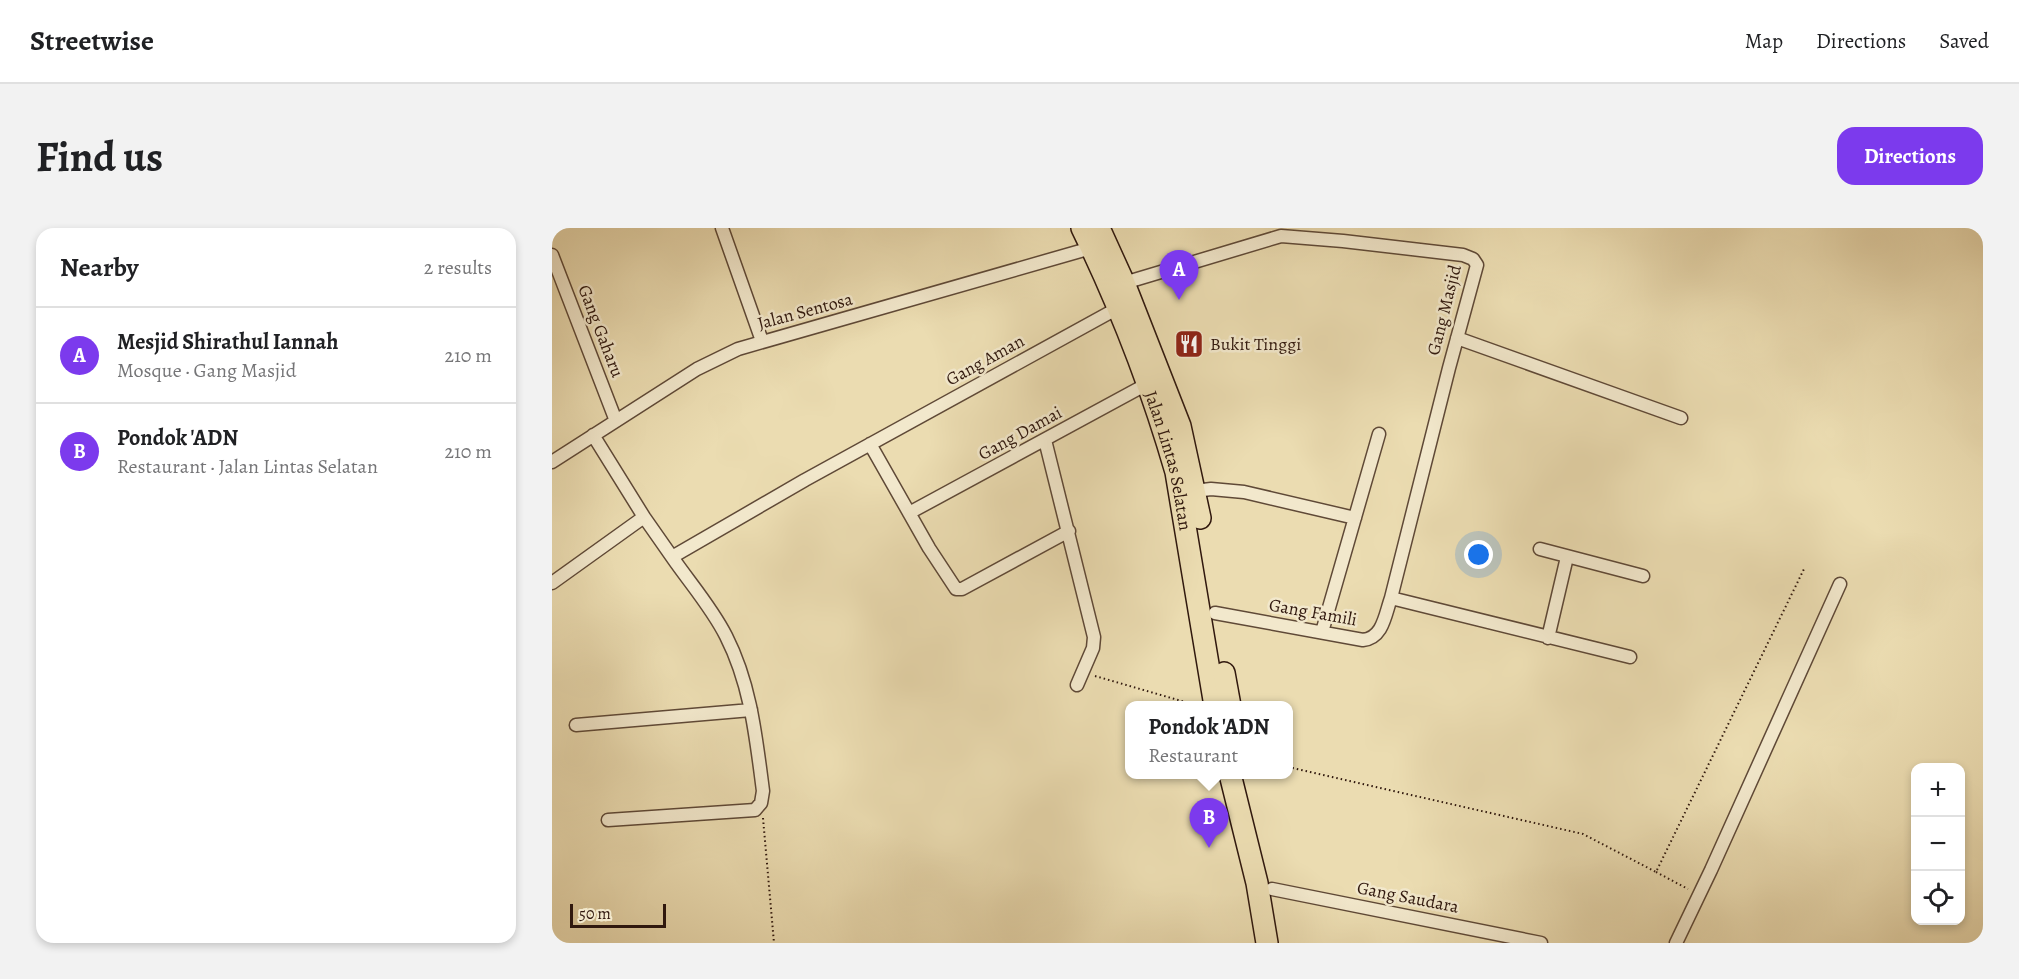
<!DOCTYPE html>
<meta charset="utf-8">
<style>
body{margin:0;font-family:Alegreya,serif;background:#f2f2f2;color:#202124}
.controls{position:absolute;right:18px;bottom:18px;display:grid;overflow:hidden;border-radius:12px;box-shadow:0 3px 9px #0003}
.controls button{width:54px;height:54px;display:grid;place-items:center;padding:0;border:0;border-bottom:2px solid #e0e0e0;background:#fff;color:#202124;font:30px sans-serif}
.scale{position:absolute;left:18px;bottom:15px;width:96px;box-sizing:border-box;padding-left:6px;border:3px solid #30180e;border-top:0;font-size:16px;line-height:21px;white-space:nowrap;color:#30180e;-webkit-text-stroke:4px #f2e8cc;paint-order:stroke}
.you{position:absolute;left:927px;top:327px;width:21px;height:21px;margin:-15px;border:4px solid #fff;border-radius:50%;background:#1a73e8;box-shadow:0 0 0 9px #1a73e833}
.badge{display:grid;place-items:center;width:39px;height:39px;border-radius:50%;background:#7c3aed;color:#fff;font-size:20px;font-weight:700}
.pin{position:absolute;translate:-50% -50px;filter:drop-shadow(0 2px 3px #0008)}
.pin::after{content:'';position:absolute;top:32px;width:21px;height:18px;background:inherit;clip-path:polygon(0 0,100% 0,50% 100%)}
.popup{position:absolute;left:573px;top:473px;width:168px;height:78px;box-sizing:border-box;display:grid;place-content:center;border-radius:12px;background:#fff;filter:drop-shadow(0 2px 4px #0005);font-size:20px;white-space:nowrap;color:#757577}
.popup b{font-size:22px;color:#202124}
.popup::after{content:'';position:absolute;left:50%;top:100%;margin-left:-12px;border:12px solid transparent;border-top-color:#fff}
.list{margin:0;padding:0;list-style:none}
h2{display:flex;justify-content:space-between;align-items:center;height:78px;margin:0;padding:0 24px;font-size:26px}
h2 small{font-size:20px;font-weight:400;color:#757577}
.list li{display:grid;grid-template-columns:39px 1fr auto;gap:18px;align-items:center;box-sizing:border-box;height:96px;padding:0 24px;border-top:2px solid #e0e0e0}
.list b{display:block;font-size:22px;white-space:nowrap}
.list p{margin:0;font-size:20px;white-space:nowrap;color:#757577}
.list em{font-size:20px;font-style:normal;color:#757577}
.icon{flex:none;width:33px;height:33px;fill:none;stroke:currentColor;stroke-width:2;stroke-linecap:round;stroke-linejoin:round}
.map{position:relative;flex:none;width:1431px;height:715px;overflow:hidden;border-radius:18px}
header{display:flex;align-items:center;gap:36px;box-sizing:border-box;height:84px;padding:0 30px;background:#fff;border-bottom:2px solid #e0e0e0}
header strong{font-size:28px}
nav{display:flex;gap:33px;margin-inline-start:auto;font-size:21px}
.intro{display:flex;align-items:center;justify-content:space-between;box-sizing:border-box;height:144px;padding:0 36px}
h1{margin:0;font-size:42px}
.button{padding:15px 27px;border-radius:18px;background:#7c3aed;color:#fff;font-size:21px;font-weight:700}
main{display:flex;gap:36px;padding:0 36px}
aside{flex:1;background:#fff;border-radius:18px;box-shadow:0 3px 9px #0003}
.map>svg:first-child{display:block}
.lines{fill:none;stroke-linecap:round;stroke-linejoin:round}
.minor-casing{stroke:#5f4937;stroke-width:15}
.trunk-casing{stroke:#30180e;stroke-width:24}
.path{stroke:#30180e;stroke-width:2;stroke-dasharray:1.5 3;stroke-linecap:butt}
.minor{stroke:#f2e8cc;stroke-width:12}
.trunk{stroke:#ebdcb1;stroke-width:21}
.labels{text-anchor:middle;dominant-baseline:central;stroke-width:5;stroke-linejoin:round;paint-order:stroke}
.street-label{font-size:18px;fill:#30180e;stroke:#f2e8cc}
.poi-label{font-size:18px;fill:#30180e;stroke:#f2e8cc;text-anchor:start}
</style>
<header>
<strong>Streetwise</strong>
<nav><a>Map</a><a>Directions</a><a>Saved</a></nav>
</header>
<div class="intro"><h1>Find us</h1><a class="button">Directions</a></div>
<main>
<aside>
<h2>Nearby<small>2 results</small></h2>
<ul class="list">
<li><span class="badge">A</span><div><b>Mesjid Shirathul Iannah</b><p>Mosque · Gang Masjid</p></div><em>210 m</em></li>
<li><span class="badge">B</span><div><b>Pondok 'ADN</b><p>Restaurant · Jalan Lintas Selatan</p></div><em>210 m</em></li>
</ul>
</aside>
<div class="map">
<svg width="1431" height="715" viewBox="0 0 1431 715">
<rect width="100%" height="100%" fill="#ebdcb1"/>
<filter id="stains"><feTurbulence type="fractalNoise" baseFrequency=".00333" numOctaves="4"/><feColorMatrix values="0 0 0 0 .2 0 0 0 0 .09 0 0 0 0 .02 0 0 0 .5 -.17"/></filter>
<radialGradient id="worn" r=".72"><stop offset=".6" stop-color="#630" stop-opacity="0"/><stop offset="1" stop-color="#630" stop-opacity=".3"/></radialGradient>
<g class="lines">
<g class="minor-casing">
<path id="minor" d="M170,0L210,113
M0,27L64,193
M572,55L729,8L791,13L911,27L921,31L925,37L897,140L839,370C833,387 831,410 811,412L663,385
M905,110L1129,190
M41,207L92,289L120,329L253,252L566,80
M493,212L542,409L541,420L525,457
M318,216L377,320L404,361H410L517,303
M0,234L145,141L186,121L539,20
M643,263L659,261L692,264L803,290
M357,285L595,156
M988,321L1091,348
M0,355L92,289
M839,370L1078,429
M770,404L827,206
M996,410L1015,329
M24,497L199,482
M56,592L203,582L209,575L211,563C204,510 199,457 174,408C160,380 138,355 120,329
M720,661L989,715
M1124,715L1159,642L1288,356"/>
</g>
<g class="trunk-casing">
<g id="trunk">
<path id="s1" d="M530,0C568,78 600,161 624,244L663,478"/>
<path d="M547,0L572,55L628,198L648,290"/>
<path d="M672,445L678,478"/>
<path d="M678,546L705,655L715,715"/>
</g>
</g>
<path class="path" d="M543,448L647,478
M736,539L1031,606L1104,644L1252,341
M211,590L222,715
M1104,644L1136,661"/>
<use href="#minor" class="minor"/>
<use href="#trunk" class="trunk"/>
</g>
<defs>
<g id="restaurant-square" transform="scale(1.5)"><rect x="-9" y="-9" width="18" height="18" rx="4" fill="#8f2418" stroke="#f2e8cc"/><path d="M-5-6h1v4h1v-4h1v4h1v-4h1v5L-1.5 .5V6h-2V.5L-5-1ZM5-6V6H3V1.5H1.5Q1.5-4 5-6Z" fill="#fff"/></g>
</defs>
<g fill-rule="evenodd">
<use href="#restaurant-square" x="637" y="116"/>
</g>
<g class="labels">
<g class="street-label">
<text transform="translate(892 82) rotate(-76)">Gang Masjid</text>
<text transform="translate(253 83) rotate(-15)">Jalan Sentosa</text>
<text transform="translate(49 103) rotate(69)">Gang Gaharu</text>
<text transform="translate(433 132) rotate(-29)">Gang Aman</text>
<text transform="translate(468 205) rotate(-29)">Gang Damai</text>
<text stroke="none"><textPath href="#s1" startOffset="249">Jalan Lintas Selatan</textPath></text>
<text transform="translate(761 384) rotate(10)">Gang Famili</text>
<text transform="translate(856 669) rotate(11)">Gang Saudara</text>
</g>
<g class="poi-label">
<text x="658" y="116">Bukit Tinggi</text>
</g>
</g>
<rect width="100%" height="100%" filter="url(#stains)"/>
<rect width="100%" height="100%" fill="url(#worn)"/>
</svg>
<div class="controls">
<button>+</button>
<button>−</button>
<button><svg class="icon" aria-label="locate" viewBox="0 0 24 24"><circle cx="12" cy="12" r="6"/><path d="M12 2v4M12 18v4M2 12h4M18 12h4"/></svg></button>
</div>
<div class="scale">50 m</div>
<div class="you"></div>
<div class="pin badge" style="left:627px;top:72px">A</div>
<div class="pin badge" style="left:657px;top:620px">B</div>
<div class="popup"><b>Pondok 'ADN</b>Restaurant</div>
</div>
</main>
